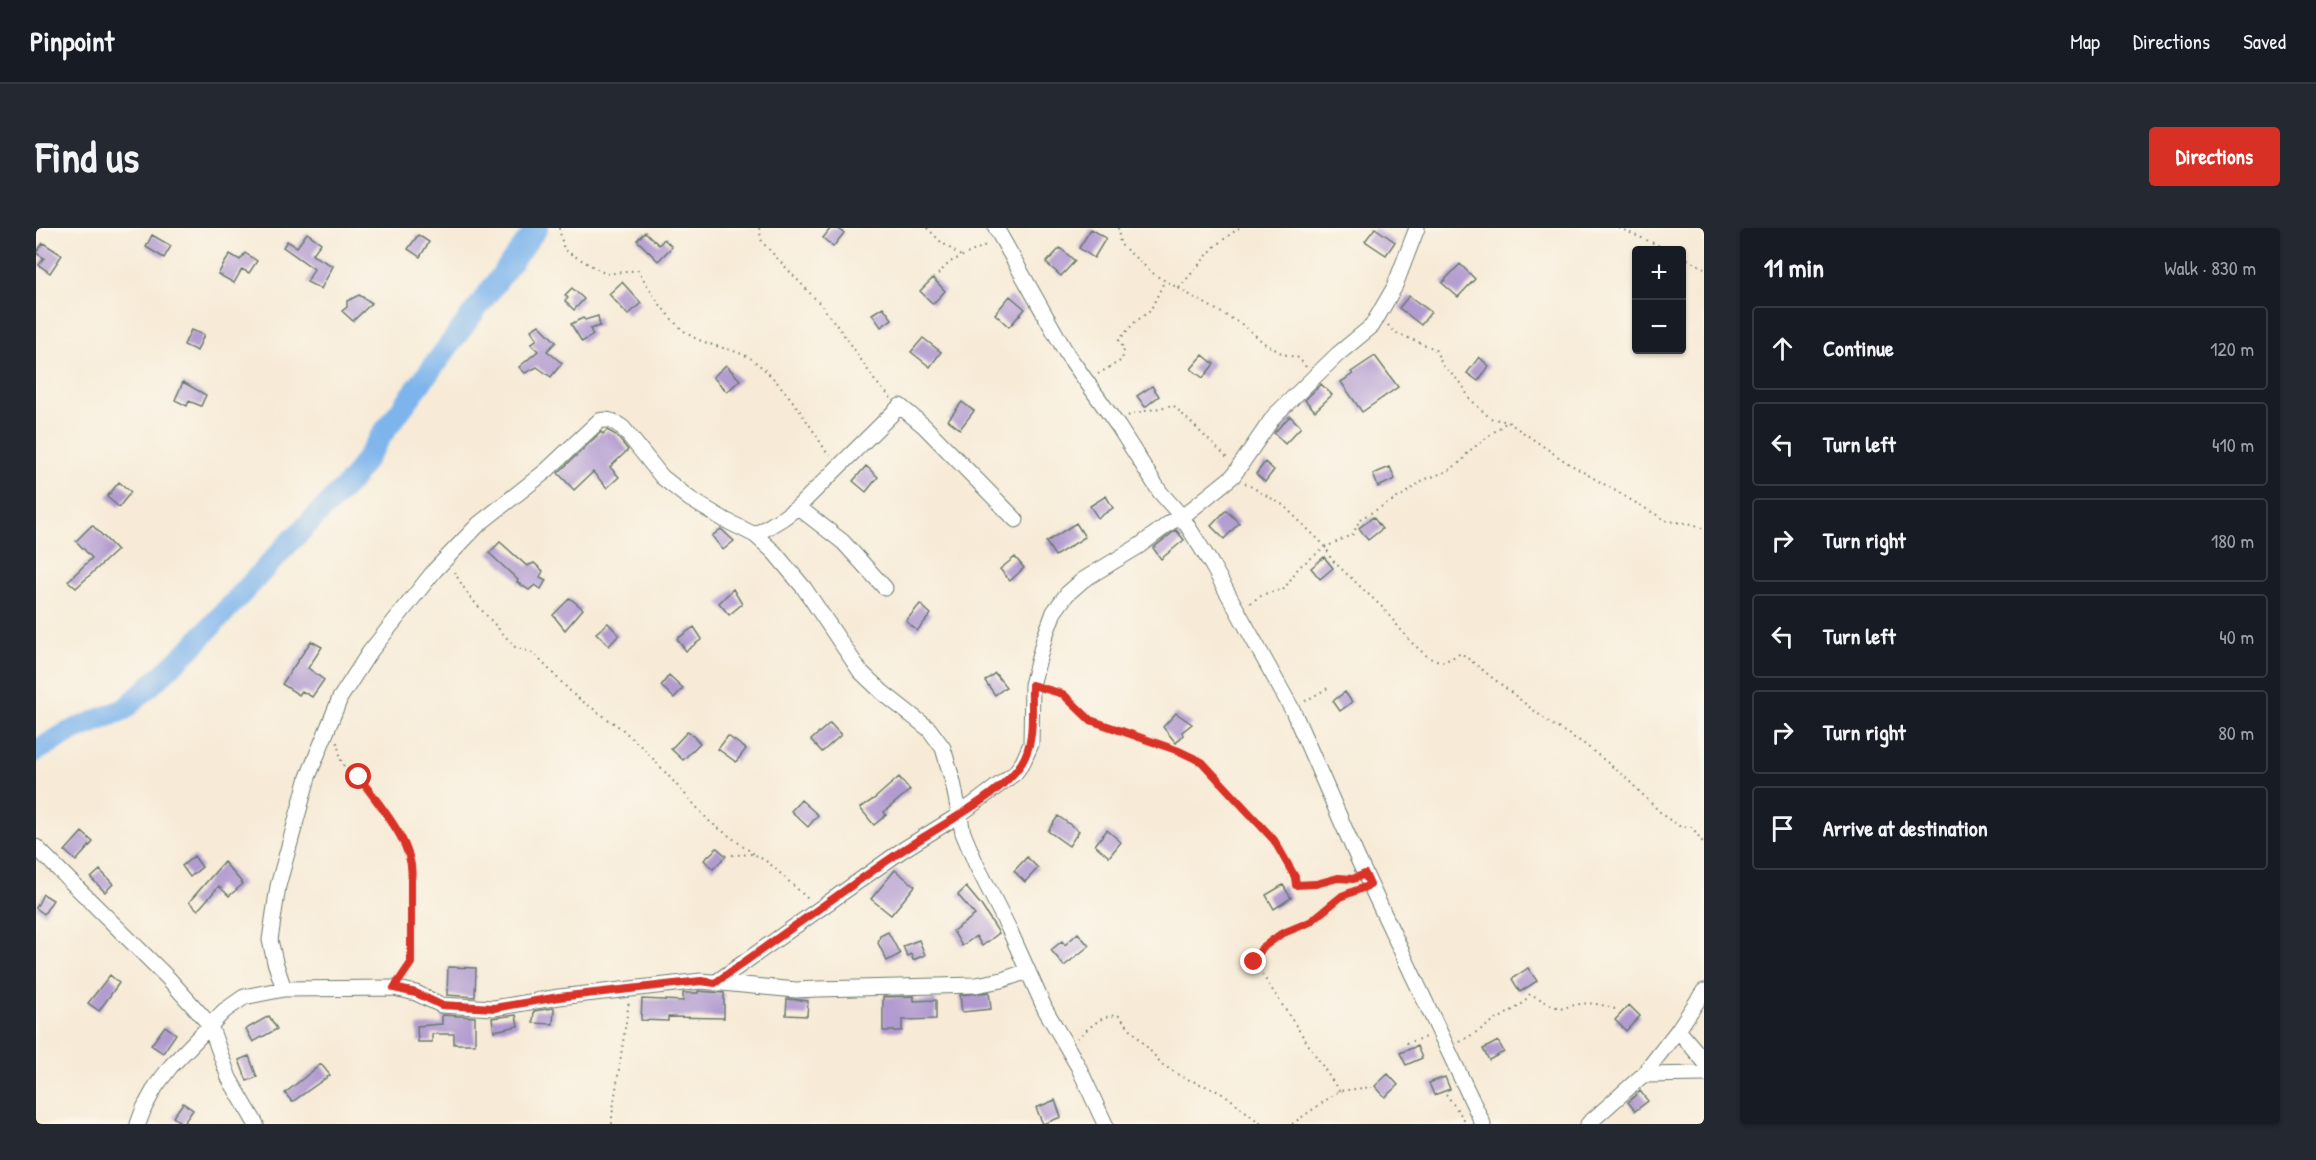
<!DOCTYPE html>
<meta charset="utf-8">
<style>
body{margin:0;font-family:"Patrick Hand",sans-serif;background:#242831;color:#f1f3f6}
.controls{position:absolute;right:18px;top:18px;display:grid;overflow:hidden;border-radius:6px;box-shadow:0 2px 4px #0004}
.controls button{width:54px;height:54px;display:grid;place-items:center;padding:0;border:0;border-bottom:2px solid #363941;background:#171b24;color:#f1f3f6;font:30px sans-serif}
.stop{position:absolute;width:18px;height:18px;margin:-14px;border:4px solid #d93025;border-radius:50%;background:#fff}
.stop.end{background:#d93025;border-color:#fff;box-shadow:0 2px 6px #0008}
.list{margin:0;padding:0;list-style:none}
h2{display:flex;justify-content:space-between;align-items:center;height:78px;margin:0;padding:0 24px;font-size:26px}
h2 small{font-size:20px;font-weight:400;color:#9ea1a6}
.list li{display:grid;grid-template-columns:39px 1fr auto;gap:18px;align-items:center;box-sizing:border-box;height:84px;margin:0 12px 12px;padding:0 12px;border:2px solid #363941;border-radius:6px}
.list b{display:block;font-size:22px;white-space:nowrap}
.list em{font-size:20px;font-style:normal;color:#9ea1a6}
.icon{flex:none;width:33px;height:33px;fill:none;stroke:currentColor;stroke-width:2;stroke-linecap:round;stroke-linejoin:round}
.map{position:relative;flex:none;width:1668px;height:896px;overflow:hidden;border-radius:6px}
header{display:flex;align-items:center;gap:36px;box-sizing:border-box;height:84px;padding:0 30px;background:#171b24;border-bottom:2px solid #363941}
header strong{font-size:28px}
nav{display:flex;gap:33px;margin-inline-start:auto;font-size:21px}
.intro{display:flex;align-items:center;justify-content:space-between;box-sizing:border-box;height:144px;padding:0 36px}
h1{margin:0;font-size:42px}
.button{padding:15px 27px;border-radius:6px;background:#d93025;color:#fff;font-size:21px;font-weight:700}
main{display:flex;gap:36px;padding:0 36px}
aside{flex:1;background:#171b24;border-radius:6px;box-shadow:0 2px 4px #0004}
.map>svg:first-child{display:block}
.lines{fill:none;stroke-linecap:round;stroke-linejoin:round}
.river{stroke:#7db4ec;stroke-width:22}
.building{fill:#b29bd0}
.street-casing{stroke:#6b7a6d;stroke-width:17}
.path{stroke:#6b7a6d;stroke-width:2;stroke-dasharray:1.5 4.5;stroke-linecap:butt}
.street{stroke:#fff;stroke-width:15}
.route{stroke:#d93025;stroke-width:8}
</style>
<header>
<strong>Pinpoint</strong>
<nav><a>Map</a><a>Directions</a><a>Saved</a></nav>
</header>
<div class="intro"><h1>Find us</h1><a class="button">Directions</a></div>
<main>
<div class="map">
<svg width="1668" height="896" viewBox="0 0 1668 896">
<rect width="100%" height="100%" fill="#fbf7ec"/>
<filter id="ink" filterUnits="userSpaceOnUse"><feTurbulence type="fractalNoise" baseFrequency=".0167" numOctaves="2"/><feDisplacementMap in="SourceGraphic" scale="12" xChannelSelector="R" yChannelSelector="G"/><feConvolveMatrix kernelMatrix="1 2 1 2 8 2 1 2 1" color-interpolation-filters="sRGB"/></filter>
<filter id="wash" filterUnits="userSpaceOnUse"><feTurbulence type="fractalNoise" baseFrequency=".008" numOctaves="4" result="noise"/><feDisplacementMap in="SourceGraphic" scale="24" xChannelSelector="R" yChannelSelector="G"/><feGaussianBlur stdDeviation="1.35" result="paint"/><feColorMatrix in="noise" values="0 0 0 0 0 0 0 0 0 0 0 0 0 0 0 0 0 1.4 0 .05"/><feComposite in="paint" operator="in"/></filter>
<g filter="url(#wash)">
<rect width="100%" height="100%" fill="#f7ebd7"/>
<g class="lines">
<path class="river" d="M0,523L31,505L89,481L155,420L248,320L316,252L348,204L501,0"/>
</g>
<g id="blocks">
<path class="building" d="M795,0H801L808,5L797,19L787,10Z
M1339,0L1359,14L1350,27L1329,13Z
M1055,1L1070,10L1058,30L1043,20Z
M609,4L623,17L628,11L636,19L622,33L601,12Z
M271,5L285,15L276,27L297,38L285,61L271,54L278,41L247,19L251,13L261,19Z
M116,7L135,18L128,30L110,19Z
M382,7L393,14L384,29L372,21Z
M7,15L26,27L14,45L3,37L8,30L0,25Z
M1024,20L1039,33L1025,48L1010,35Z
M209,25L221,33L213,45L206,41L198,55L182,46L194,26L204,32Z
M1424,36L1439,51L1422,69L1406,55Z
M897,50L909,63L897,76L884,63Z
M586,54L605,75L592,87L573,66Z
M536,60L548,71L538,82L529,73L532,70L529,67Z
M323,67L336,75L317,93L306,83L311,79V73Z
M974,68L989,81L973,99L959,86Z
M1373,68L1395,84L1385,97L1363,80Z
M847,79L856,91L845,99L836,86Z
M562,88L564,98L554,101L557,107L546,114L535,96L547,90L549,92Z
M503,97L520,114L511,123L526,135L515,149L501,139L489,145L483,139L502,123L495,116L501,111L495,102Z
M155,102L168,107L161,123L148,117Z
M887,110L905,124L894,139L875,124Z
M1167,127L1178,136L1167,150L1155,141Z
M1339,128L1362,159L1326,184L1305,154L1317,146L1315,144Z
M1443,129L1453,138L1442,153L1431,145Z
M690,137L704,152L691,164L677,149Z
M147,154L170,167L165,178L153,173L151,178L139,172Z
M1285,156L1296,167L1279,183L1269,172Z
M1116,158L1123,168L1109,179L1101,168Z
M926,174L938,183L924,201L912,192Z
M1254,188L1265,199L1249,216L1238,205Z
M571,202L580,207L592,222L574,239L583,249L571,260L557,244L538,262L522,245L565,204L567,206Z
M1229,234L1238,242L1229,254L1220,246Z
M830,238L842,249L830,264L817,253Z
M1354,239L1359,251L1342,259L1337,246Z
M83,254L95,264L83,279L71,269Z
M1070,268L1077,280L1062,290L1054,278Z
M1190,282L1203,295L1188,311L1175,298Z
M1337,289L1346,301L1332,312L1323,300Z
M1040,295L1049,309L1019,328L1010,314Z
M56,297L81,322L40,360L32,353L56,330L40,313Z
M685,301L698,313L687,322L676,308Z
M1140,302L1148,312L1125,331L1117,320Z
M464,314L491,338L498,335L507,343L504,349L510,352L505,361L499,357L493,362L481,354L482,352L453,325Z
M979,329L988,340L974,353L964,341Z
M1288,329L1297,340L1284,351L1275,340Z
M697,361L706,376L693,387L683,375Z
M534,370L547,381L529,402L517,387Z
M884,376L895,386L881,403L870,393Z
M572,395L583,407L573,418L560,405Z
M658,399L666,411L650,423L641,411Z
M275,413L286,419L272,440L288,452L276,469L266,463L263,467L246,456Z
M959,445L970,459L959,467L949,453Z
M633,447L647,460L638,470L625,458Z
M1309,464L1316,474L1304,483L1297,473Z
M1140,485L1156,496L1146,504L1147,507L1140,515L1127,499Z
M794,495L805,507L786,524L775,512Z
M652,503L664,515L647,532L635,521Z
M692,508L710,521L700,534L682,521Z
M863,549L874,562L848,584L850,587L838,597L824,580L838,571Z
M765,572L782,587L772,599L755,583Z
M1022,588L1043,603L1033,618L1012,603Z
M1071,602L1085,614L1073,629L1059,617Z
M46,604L57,614L40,633L29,623Z
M681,620L690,628L677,641L668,632Z
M158,628L166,639L154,649L146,638Z
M991,629L1002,640L989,654L978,643Z
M188,634L207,656L193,668L183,658L162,682L153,674Z
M64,642L77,656L69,664L55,650Z
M859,642L879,658L855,687L835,671Z
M1247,657L1255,670L1238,681L1230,667Z
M930,659L945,677L963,705L946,718L940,708L926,718L917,703L939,687L922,667Z
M7,666L17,672L8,686L0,680Z
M852,704L864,726L851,733L842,715L844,708Z
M1042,705L1053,718L1028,738L1015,722L1026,713L1029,717Z
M883,712L889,727L877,732L875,726L871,728L867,718Z
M412,739L440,740L439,769L411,767Z
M1492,740L1501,753L1484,764L1476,751Z
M74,747L83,755L63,783L52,775Z
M662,763L688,765V790L632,789V793L605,792L606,771L647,773V765H662Z
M953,764L955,781L926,784L924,767Z
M878,768V773L900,772V791L866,792V803H847V769Z
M751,771L772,773L771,788L750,787Z
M1593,777L1604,788L1590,803L1579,792Z
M518,780L517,796L497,795L498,783Z
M406,787L439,789V816H418V806H396V814H382L381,798L406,796Z
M480,787L482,798L458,803L456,790Z
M233,788L241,801L217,814L210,801Z
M129,798L140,806L127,825L115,817Z
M1462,813L1468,824L1453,832L1447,821Z
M1381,818L1386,830L1370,837L1364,825Z
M213,828L221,849L211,853L203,832Z
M285,836L294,847L256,874L249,865Z
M1352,846L1362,857L1349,869L1339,858Z
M1409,849L1414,861L1398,867L1393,855Z
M1604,863L1612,873L1599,883L1592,874Z
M1019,872L1025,889L1007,896L1000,880Z
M147,875L157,882L147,896L137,889Z"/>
</g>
</g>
<g filter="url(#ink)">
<use href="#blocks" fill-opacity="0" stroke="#6b7a6d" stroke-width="1.5"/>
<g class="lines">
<g class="street-casing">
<path id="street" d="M960,0L1031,126L1082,198L1124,264L1146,289L1176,337L1257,483L1322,631L1447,896
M762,279L807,314L849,360
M719,307L747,290L762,279L864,178L888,198L980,292
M0,619L132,750L174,797L193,850L220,896
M679,755L865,623L923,587L979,545L987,534L995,516L996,457L1008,411L1018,384L1031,366L1047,352L1103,318L1135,294L1146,289L1197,248L1238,188L1302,126L1336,98L1358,60L1381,0
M248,761L239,734L234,712L242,658L272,549L304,470L333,425L399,342L443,296L510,243L563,193C573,190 579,194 587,200L626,249L654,271L689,292L719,307L738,324L768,360L824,443L846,464L893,501L907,520L917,554L927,605L940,636L973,701L1009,781L1042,838L1069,896
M1642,802L1668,833
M1607,847L1668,846
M102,896L108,880L120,858L135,838L188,783L208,769L248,761L358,760L380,765L405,777L458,780L523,769L665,753L760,762L782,761L940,757L966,752L992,743
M1552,896L1607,847L1642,802L1668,763"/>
</g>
<path class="path" d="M523,0L528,22L570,46L602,42C614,63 635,97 657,109C674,119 702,121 717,132C748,156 771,192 791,225L794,227
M723,0L726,14L786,78L814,115L839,153L855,170
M891,0L905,14L925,28
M1082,0L1084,16L1119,47L1207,97L1228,115L1247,126L1263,130L1270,139
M1583,0L1633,22
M1646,28L1668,40
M902,46L914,34L952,16
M1143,60L1180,17L1203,0
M1352,97L1358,104L1399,121L1407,138L1426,156L1433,170L1454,190L1472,194L1530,234L1631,293L1657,296L1668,301
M1062,146L1086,132L1088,122L1083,112L1099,94L1114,83L1129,52
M1092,188L1095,186L1137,177L1192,231
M1209,255L1247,277L1290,319L1295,331L1346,379L1375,414L1393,430L1408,434L1425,425L1515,496L1547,515L1587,547L1628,588L1643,598L1656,599L1668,616
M418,344L433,368L479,419L497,425L539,468L586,501L611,524L674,594L718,626
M1214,375L1228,366L1248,361L1263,339L1290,319L1317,306L1324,291L1370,265L1387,252L1412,243L1427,232L1432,224L1471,194
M1010,461L1027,466L1054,492L1143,523L1165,534L1238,612L1259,649L1260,657L1280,656L1302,649L1315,651
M1269,473L1292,460
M301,514L306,536L323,549L367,612L376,641L375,652V735L366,748
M696,627L718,626L733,635L772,671
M1041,810C1054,800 1066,785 1083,788L1127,837L1146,849L1177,861L1192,869L1225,896
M1424,814L1485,777L1494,766L1524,781C1547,774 1556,773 1579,781
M1370,815L1390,809
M1303,863L1218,734L1226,719L1245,707L1274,694L1306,668L1322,662
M1410,866L1430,894
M576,896V888L593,774
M1256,896L1303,863L1336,859"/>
<use href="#street" class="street"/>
</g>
</g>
<g class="lines" filter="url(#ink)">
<path class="route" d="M323,549C342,576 381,618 375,652V735L358,760L380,765L405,777L458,780L523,769L665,753L679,755C741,711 802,666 864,624C898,601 963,569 985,536C1000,514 995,482 996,457L1027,466L1054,492L1143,523L1166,534L1238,612L1259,649L1260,657L1280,656L1302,650L1317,651L1329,646L1334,657L1306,668L1274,694L1245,706L1226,720L1218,734"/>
</g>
</svg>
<div class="controls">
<button>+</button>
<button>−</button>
</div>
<div class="stop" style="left:323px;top:549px"></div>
<div class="stop end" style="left:1218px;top:734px"></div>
</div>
<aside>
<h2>11 min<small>Walk · 830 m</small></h2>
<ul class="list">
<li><svg class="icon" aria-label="ahead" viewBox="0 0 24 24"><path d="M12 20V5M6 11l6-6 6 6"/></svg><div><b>Continue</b></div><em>120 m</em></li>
<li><svg class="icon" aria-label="left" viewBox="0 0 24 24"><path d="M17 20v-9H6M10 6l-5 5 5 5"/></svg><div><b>Turn left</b></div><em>410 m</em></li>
<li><svg class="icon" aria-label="right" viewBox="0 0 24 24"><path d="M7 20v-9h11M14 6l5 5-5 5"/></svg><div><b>Turn right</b></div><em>180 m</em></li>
<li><svg class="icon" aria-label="left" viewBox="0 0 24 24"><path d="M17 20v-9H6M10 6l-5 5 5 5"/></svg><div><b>Turn left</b></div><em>40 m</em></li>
<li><svg class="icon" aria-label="right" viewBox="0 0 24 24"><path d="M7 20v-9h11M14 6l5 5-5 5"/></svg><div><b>Turn right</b></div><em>80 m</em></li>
<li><svg class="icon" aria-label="arrive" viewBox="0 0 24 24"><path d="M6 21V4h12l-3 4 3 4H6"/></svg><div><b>Arrive at destination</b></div></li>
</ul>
</aside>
</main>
